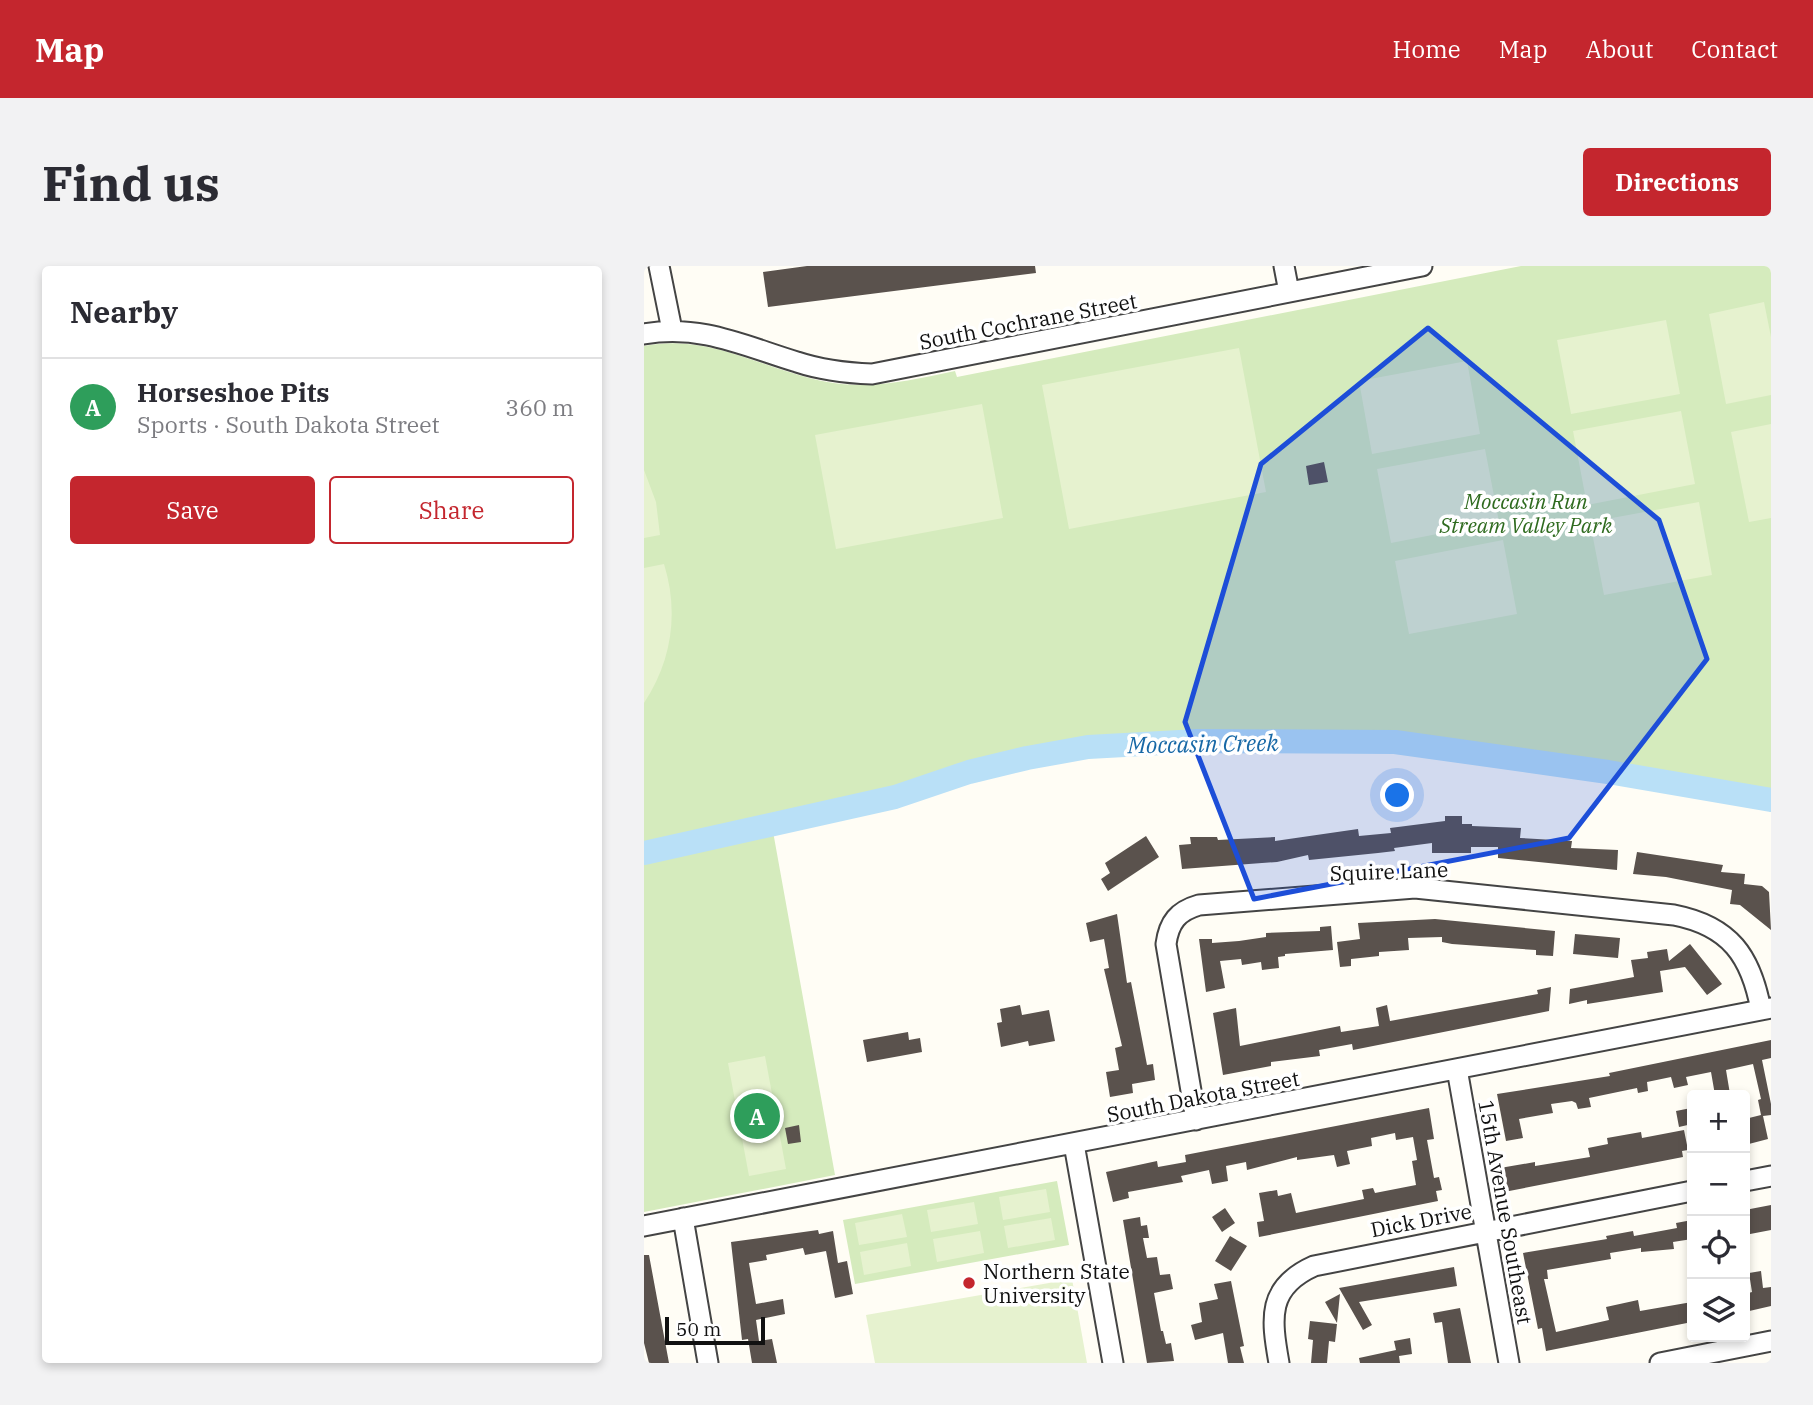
<!DOCTYPE html>
<meta charset="utf-8">
<style>
body{margin:0;font-family:"IBM Plex Serif",serif;background:#f2f2f3;color:#2b2b33}
.controls{position:absolute;right:21px;bottom:21px;display:grid;overflow:hidden;border-radius:7px;box-shadow:0 4px 10px #0003}
.controls button{width:63px;height:63px;display:grid;place-items:center;padding:0;border:0;border-bottom:2px solid #e1e1e2;background:#fff;color:#2b2b33;font:35px sans-serif}
.scale{position:absolute;left:21px;bottom:18px;width:100px;box-sizing:border-box;padding-left:7px;border:4px solid #111;border-top:0;font-size:19px;line-height:24px;white-space:nowrap;color:#111;-webkit-text-stroke:5px #fff;paint-order:stroke}
.you{position:absolute;left:754px;top:530px;width:24px;height:24px;margin:-18px;border:5px solid #fff;border-radius:50%;background:#1a73e8;box-shadow:0 0 0 10px #1a73e833}
.badge{display:grid;place-items:center;width:46px;height:46px;border-radius:50%;background:#c4262e;color:#fff;font-size:23px;font-weight:700}
.pin{position:absolute;translate:-50% -50%;border:4px solid #fff;box-shadow:0 2px 7px #0006}
.list{margin:0;padding:0;list-style:none}
h2{display:flex;justify-content:space-between;align-items:center;height:91px;margin:0;padding:0 28px;font-size:30px}
h2 small{font-size:23px;font-weight:400;color:#7c7c81}
.list li{display:grid;grid-template-columns:46px 1fr auto;gap:21px;align-items:center;box-sizing:border-box;height:98px;padding:0 28px;border-top:2px solid #e1e1e2}
.list b{display:block;font-size:26px;white-space:nowrap}
.list p{margin:0;font-size:23px;white-space:nowrap;color:#7c7c81}
.list em{font-size:23px;font-style:normal;color:#7c7c81}
.actions{display:flex;gap:14px;padding:21px 28px}
.actions a{flex:1;padding:16px 0;border:2px solid #c4262e;border-radius:7px;text-align:center;font-size:24px;color:#c4262e}
.actions .main{background:#c4262e;color:#fff}
.icon{flex:none;width:38px;height:38px;fill:none;stroke:currentColor;stroke-width:2;stroke-linecap:round;stroke-linejoin:round}
.map{position:relative;flex:none;width:1127px;height:1097px;overflow:hidden;border-radius:7px}
header{display:flex;align-items:center;gap:42px;box-sizing:border-box;height:98px;padding:0 35px;background:#c4262e;color:#fff}
header strong{font-size:33px}
nav{display:flex;gap:38px;margin-inline-start:auto;font-size:24px}
.intro{display:flex;align-items:center;justify-content:space-between;box-sizing:border-box;height:168px;padding:0 42px}
h1{margin:0;font-size:49px}
.button{padding:18px 32px;border-radius:7px;background:#c4262e;color:#fff;font-size:24px;font-weight:700}
main{display:flex;gap:42px;padding:0 42px}
aside{flex:1;background:#fff;border-radius:7px;box-shadow:0 4px 10px #0003}
.map>svg:first-child{display:block}
.green{fill:#d5ebbd}
.pitch{fill:#e6f2cf}
.lines{fill:none;stroke-linecap:round;stroke-linejoin:round}
.river{stroke:#b9e0f7;stroke-width:24}
.building{fill:#5a524d}
.minor-casing{stroke:#444;stroke-width:23}
.minor{stroke:#fff;stroke-width:19}
.marked{fill:#1d4ed8;fill-opacity:0.2;stroke:#1d4ed8;stroke-width:5;stroke-linejoin:round}
.poi-dot{fill:#c4262e;stroke:#fff;stroke-width:2.5}
.labels{text-anchor:middle;dominant-baseline:central;stroke-width:7;stroke-linejoin:round;paint-order:stroke}
.street-label{font-size:21px;fill:#111;stroke:#fff}
.park-label{font-size:21px;font-style:italic;fill:#2f6b1f;stroke:#fff}
.poi-label{font-size:21px;fill:#111;stroke:#fff;text-anchor:start}
.water-label{font-size:23px;font-style:italic;fill:#1768a6;stroke:#fff}
</style>
<header>
<strong>Map</strong>
<nav><a>Home</a><a>Map</a><a>About</a><a>Contact</a></nav>
</header>
<div class="intro"><h1>Find us</h1><a class="button">Directions</a></div>
<main>
<aside>
<h2>Nearby<small></small></h2>
<ul class="list">
<li><span class="badge" style="background:#2e9e5b">A</span><div><b>Horseshoe Pits</b><p>Sports · South Dakota Street</p></div><em>360 m</em></li>
</ul>
<div class="actions"><a class="main">Save</a><a>Share</a></div>
</aside>
<div class="map">
<svg width="1127" height="1097" viewBox="0 0 1127 1097">
<rect width="100%" height="100%" fill="#fffdf5"/>
<path class="green" d="M877,0H1127V534L964,506L751,476L554,475L445,481L383,492L325,506L251,531L128,560L191,909L0,946V80C67,67 119,104 183,116C226,124 269,114 311,105L313,111Z
M413,915L425,979L211,1018L199,954Z"/>
<path class="pitch" d="M1120,36L1127,71V129L1082,138L1065,48Z
M1022,54L1036,128L927,148L913,74Z
M595,82L622,226L425,263L398,119Z
M823,95L836,168L728,188L715,115Z
M338,138L359,252L192,283L171,169Z
M1037,145L1051,218L943,239L929,165Z
M1127,158V252L1105,256L1087,166Z
M841,183L855,256L747,277L733,203Z
M0,204L12,236L16,269L0,272Z
M1055,236L1068,309L960,329L946,256Z
M859,274L873,348L765,368L751,295Z
M20,298C35,346 28,395 0,437V302Z
M121,790L142,903L105,910L84,797Z
M402,923L406,946L359,954L355,931Z
M330,936L334,958L287,966L283,944Z
M258,948L263,971L215,979L211,957Z
M407,952L411,974L364,982L360,960Z
M336,965L340,987L293,996L289,973Z
M263,977L267,1000L220,1009L216,986Z
M428,1013L443,1097H231L222,1049Z"/>
<g class="lines">
<path class="river" d="M0,587L251,531L325,506L383,492L444,481L554,475L751,476L964,506L1127,534"/>
</g>
<path class="building" d="M163,0H391L392,7L124,41L119,6Z
M680,196L684,216L665,219L662,200Z
M801,550H818V558H828V560L877,562L876,572L928,575L927,582L974,584L973,604L854,592V581H827V587H788V577L750,582L751,585L734,587L665,594L664,589L633,596L538,603L535,579L547,578L546,571H573L574,574L631,571V575L714,563L715,570L747,567L746,562L801,555Z
M502,570L515,591L464,625L457,613L466,607L461,597Z
M993,586L1079,599L1077,606L1101,608L1100,618L1118,620L1125,626L1127,664L1096,639L1086,638L1088,624L1022,611L989,608Z
M473,648L483,717L487,716L503,799L509,798L511,814L488,818L489,827L466,831L462,806L475,804L471,782L478,780L460,703L465,702L460,673L446,676L442,657Z
M791,653L911,665L909,690L892,689V684L808,678L798,676V671L764,672L765,684L735,686V690L707,693V700L696,701L693,676L716,673L714,657Z
M687,660L689,684L641,688V690L634,691L635,702L618,704L617,696L598,699L597,693L576,695L581,722L562,726L555,673H568V677L595,675L622,671V667L676,665V661Z
M931,668L976,672L974,692L929,688Z
M1046,678L1078,718L1063,729L1041,701L1016,705L1019,726L943,738V734L925,738L926,723L990,711L987,694L1004,692L1003,686L1023,683L1025,695Z
M907,721L905,745L709,784L708,778L675,784L676,790L627,796V800L579,809L569,747L592,742L596,780L696,760L697,766L735,760L732,742L743,739L746,755L894,728L893,724Z
M376,739L378,749L405,744L411,775L385,780L384,775L357,781L353,757L358,756L356,743Z
M264,766L265,774L276,772L278,786L223,796L219,774Z
M1127,774V792L1118,794L1127,838V849L1119,850L1124,873L1101,879V853L1117,849L1114,834L1117,833L1109,798L1082,804L1086,828L1071,829L1067,806L1042,811L1044,819L1030,822L1027,811L1003,816L1004,825L994,827L993,822L945,832L947,841L934,843L932,837L928,835L907,838L909,847L875,853L879,872L862,875L853,828L966,810L965,807Z
M785,842L790,873L783,874L790,912L795,911L798,924L792,925L794,935L615,971L613,956L620,955L615,927L633,924L634,930L647,927L652,947L720,933L718,924L729,922L731,927L772,919L768,895L773,894L769,871L752,874L751,867L727,872L728,880L703,885L706,898L693,901L690,889L653,894V891L603,904L602,896L582,900L584,915L568,918L565,904L537,910L539,916L484,926L485,932L469,936L462,906L513,895L514,901L542,896L541,889Z
M1047,842L1048,858L1035,861L1032,845Z
M155,859L157,876L144,878L141,862Z
M1040,864L1044,884L1038,885L1039,891L860,926L856,902L891,896V900L946,891L944,882L964,878L963,872L997,866L998,872Z
M1127,939V964L1101,969V944Z
M581,942L591,957L578,966L568,951Z
M496,951L497,960L503,959L505,972H499L503,992L513,991L516,1009L526,1008L529,1023L510,1027L517,1065H519L522,1078L527,1077L530,1095L503,1097L479,954Z
M1048,954V973L1029,976L1030,983L997,986V982L966,987L967,993L903,1004L904,1013H900L912,1066L965,1054L962,1041L994,1034L996,1045L1048,1036V1056L902,1085L898,1062L894,1063L879,987L963,973L962,970L989,965L990,970L1033,962L1032,957Z
M174,964L175,968L189,965L194,997L203,995L209,1028L191,1032L182,985L161,989L159,982L122,989L123,994L105,997L112,1038L139,1033L141,1048L112,1054L115,1075L128,1073L133,1097H108L104,1073L98,1074L87,976Z
M586,970L603,980L587,1005L571,995Z
M0,989H5L25,1097H5L0,1077Z
M810,1001L813,1020L715,1036L728,1059L719,1064L695,1022Z
M1117,1005L1119,1022L1127,1021V1040L1101,1046V1028L1108,1026L1105,1007Z
M587,1015L600,1080L596,1081L600,1097H584L579,1067L551,1074L547,1059L558,1056L555,1037L574,1033L570,1018Z
M696,1028L693,1057L681,1036Z
M816,1042L827,1097H804L798,1056L791,1057L789,1047Z
M666,1055L693,1058L691,1076L685,1075L683,1097H667L669,1074L664,1073Z
M766,1072L768,1088L755,1090L756,1097H716L715,1092L752,1084L750,1075Z"/>
<g class="lines">
<g class="minor-casing">
<path id="minor" d="M15,0L28,64
M640,0L645,26
M0,68C57,58 100,80 153,96C177,104 202,107 228,108L778,0
M813,803L865,1097
M552,854L522,678C525,656 534,645 555,639L771,622L1030,649C1086,660 1107,690 1117,744
M430,878L469,1097
M1101,915L1127,910
M39,952L64,1097
M0,960L1127,742
M635,1097C627,1052 623,1021 670,1000L1048,925
M1016,1097L1127,1075"/>
</g>
<use href="#minor" class="minor"/>
</g>
<path class="marked" d="M784,62L1015,254L1063,393L925,572L610,633L541,456L617,198Z"/>
<circle class="poi-dot" cx="325" cy="1017" r="7"/>
<g class="labels">
<g class="street-label">
<text transform="translate(384 55) rotate(-11)">South Cochrane Street</text>
<text transform="translate(745 605) rotate(-2)">Squire Lane</text>
<text transform="translate(559 830) rotate(-11)">South Dakota Street</text>
<text transform="translate(862 946) rotate(80)">15th Avenue Southeast</text>
<text transform="translate(777 954) rotate(-11)">Dick Drive</text>
</g>
<g class="park-label">
<text x="882" y="235">Moccasin Run<tspan x="882" dy="24">Stream Valley Park</tspan></text>
</g>
<g class="poi-label">
<text x="339" y="1005">Northern State<tspan x="339" dy="24">University</tspan></text>
</g>
<g class="water-label">
<text transform="translate(559 477) rotate(-1)">Moccasin Creek</text>
</g>
</g>
</svg>
<div class="controls">
<button>+</button>
<button>−</button>
<button><svg class="icon" aria-label="locate" viewBox="0 0 24 24"><circle cx="12" cy="12" r="6"/><path d="M12 2v4M12 18v4M2 12h4M18 12h4"/></svg></button>
<button><svg class="icon" aria-label="layers" viewBox="0 0 24 24"><path d="M12 4l9 5-9 5-9-5zM3 14l9 5 9-5"/></svg></button>
</div>
<div class="scale">50 m</div>
<div class="you"></div>
<div class="pin badge" style="left:113px;top:850px;background:#2e9e5b">A</div>
</div>
</main>
